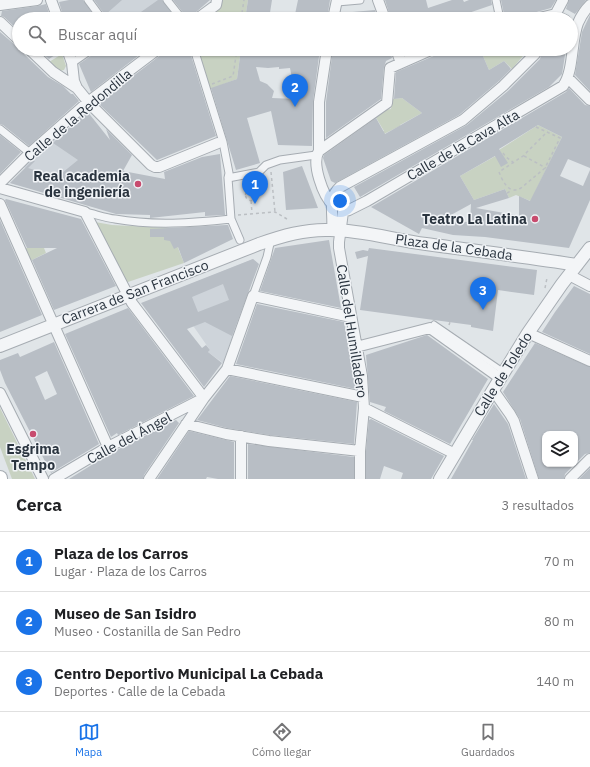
<!DOCTYPE html>
<html lang="es">
<meta charset="utf-8">
<style>
body{margin:0;font-family:"IBM Plex Sans",sans-serif;background:#f2f2f2;color:#202124}
.controls{position:absolute;right:12px;bottom:12px;display:grid;overflow:hidden;border-radius:8px;box-shadow:0 1px 3px #0004}
.controls button{width:36px;height:36px;display:grid;place-items:center;padding:0;border:0;border-bottom:1px solid #e0e0e0;background:#fff;color:#202124;font:20px sans-serif}
.you{position:absolute;left:340px;top:201px;width:14px;height:14px;margin:-10px;border:3px solid #fff;border-radius:50%;background:#1a73e8;box-shadow:0 0 0 6px #1a73e833}
.badge{display:grid;place-items:center;width:26px;height:26px;border-radius:50%;background:#1a73e8;color:#fff;font-size:13px;font-weight:700}
.pin{position:absolute;translate:-50% -33px;filter:drop-shadow(0 1px 2px #0008)}
.pin::after{content:'';position:absolute;top:21px;width:14px;height:12px;background:inherit;clip-path:polygon(0 0,100% 0,50% 100%)}
.list{margin:0;padding:0;list-style:none}
h2{display:flex;justify-content:space-between;align-items:center;height:52px;margin:0;padding:0 16px;font-size:17px}
h2 small{font-size:13px;font-weight:400;color:#757577}
.list li{display:grid;grid-template-columns:26px 1fr auto;gap:12px;align-items:center;box-sizing:border-box;height:60px;padding:0 16px;border-top:1px solid #e0e0e0}
.list b{display:block;font-size:15px;white-space:nowrap}
.list p{margin:0;font-size:13px;white-space:nowrap;color:#757577}
.list em{font-size:13px;font-style:normal;color:#757577}
.icon{flex:none;width:22px;height:22px;fill:none;stroke:currentColor;stroke-width:2;stroke-linecap:round;stroke-linejoin:round}
.map{position:relative;flex:none;width:590px;height:479px;overflow:hidden}
.search{position:absolute;background:#fff;box-shadow:0 1px 3px #0004;left:12px;right:12px;top:12px;height:44px;display:flex;align-items:center;gap:10px;box-sizing:border-box;padding:0 14px;border-radius:22px;color:#757577;font-size:15px}
.sheet{height:232px;background:#fff}
nav{display:flex;justify-content:space-around;align-items:center;box-sizing:border-box;height:56px;border-top:1px solid #e0e0e0;background:#fff;font-size:11px;color:#757577}
nav a{display:grid;justify-items:center;gap:2px}
nav .on{color:#1a73e8}
.map>svg:first-child{display:block}
.built{fill:#ced4da}
.green{fill:#c8d2c2}
.building{fill:#b8bec5;fill-rule:evenodd}
.lines{fill:none;stroke-linecap:round;stroke-linejoin:round}
.service-casing{stroke:#a6acb2;stroke-width:7}
.pedestrian-casing{stroke:#a6acb2;stroke-width:9}
.minor-casing{stroke:#a6acb2;stroke-width:12}
.tertiary-casing{stroke:#a6acb2;stroke-width:14}
.secondary-casing{stroke:#a6acb2;stroke-width:16}
.path{stroke:#bbbfc3;stroke-width:1.5;stroke-dasharray:3 3;stroke-linecap:butt}
.service{stroke:#f3f5f7;stroke-width:5}
.pedestrian{stroke:#f3f5f7;stroke-width:7}
.minor{stroke:#f3f5f7;stroke-width:10}
.tertiary{stroke:#f3f5f7;stroke-width:12}
.secondary{stroke:#fff;stroke-width:14}
.poi-dot{fill:#c84b6e;stroke:#f0f3f6;stroke-width:1.5}
.labels{text-anchor:middle;dominant-baseline:central;stroke-width:3;stroke-linejoin:round;paint-order:stroke}
.street-label{font-size:14px;fill:#2a343f;stroke:#f0f3f6}
.poi-label{font-size:14px;font-weight:bold;fill:#2a343f;stroke:#f0f3f6;text-anchor:end}
</style>
<div class="map">
<svg width="590" height="479" viewBox="0 0 590 479">
<rect width="100%" height="100%" fill="#e0e5e8"/>
<path class="built" d="M105,0H165L178,19H110L98,6Z
M63,128L96,153L57,196L10,183L26,168L23,167Z
M253,259L258,264L223,363L208,352L210,350L187,317L176,290Z"/>
<path class="green" d="M221,0H248L245,19H204Z
M196,49H241L237,79L208,90Z
M480,49H526L528,50L512,69L504,61L489,70Z
M62,54L66,66L64,70L60,71L49,62Z
M402,98L422,113L400,125V126L382,135L381,132L384,131L375,116L385,110L391,109L392,99Z
M538,125L562,137L536,190L533,202L516,195L509,198L505,189L474,200L460,176L501,153L499,150Z
M95,222L112,225L170,228L184,263L125,283Z
M23,248H44L46,253L30,261Z
M0,408L35,479H12L0,447Z"/>
<path class="building" d="M69,0H83L96,19H64L59,2Z
M94,0H122L105,15Z
M158,0H162L176,19H131Z
M173,0H210L188,19Z
M248,0H272L269,19H245Z
M298,0H330L327,19H294Z
M385,0H426L428,8L452,0H463L464,2L469,0H491L492,5L451,19H391Z
M501,0H556L551,8L533,13L527,19H505Z
M569,0H586L575,14L566,9Z
M46,4L51,19H19V31L4,17L1,16L2,11L38,6Z
M375,10L378,19H340L341,13Z
M590,15V91L575,75L582,32Z
M0,32L15,45L19,46V49H23L24,54L48,77L63,86L71,94H73L79,101L29,146L3,125L0,124Z
M38,49H61V51L49,59Z
M97,49H147L91,92L79,64L95,53Z
M164,49H189L216,136L157,160L98,103L162,54Z
M241,49H320L313,101L312,146L278,145L271,111L247,118L260,163L236,170L211,88L237,79ZM256,67L268,68L279,67V69L290,68L296,99L272,98L274,91L267,84L260,81Z
M333,49H390L392,58L386,61L384,67L381,99L326,138V102Z
M403,49H417L405,54Z
M439,49H480L489,70L504,61L511,69L499,81L459,115L335,183L331,181L323,158L324,155L376,118L385,134L422,113L402,98L394,99L396,72L436,55L438,52Z
M543,49H566L562,74L549,87L360,197L354,187L467,125L508,91L540,59Z
M569,88L585,105L590,106V168L568,159L560,176L583,186L590,170V200L569,248L485,237L453,235L422,228L419,234L371,207L566,92ZM538,125L562,137L530,201L519,196V222L516,215L476,208L509,198L505,189L474,200L460,176L495,156L501,167L508,163L499,149ZM471,204L470,222L440,221Z
M87,111L110,140L106,129L132,155L123,171L165,179L164,172L202,157L220,154L225,215L205,216V212L150,218V215L116,214L10,183L33,160L35,161L28,168L57,177L78,160L53,143Z
M0,135L21,152L0,174Z
M302,166L318,208L286,210L283,172Z
M6,199L81,219L116,286L54,310L32,260L57,248H27L5,200Z
M0,220L42,315L0,332Z
M226,225H228L233,239L184,263L178,247L174,249L170,241L164,240V237H150V229Z
M329,240L341,308L260,291L275,248Z
M369,248L537,270L534,295L498,290L493,331L471,327V325L360,310L368,256L357,259L355,252L363,250L368,251Z
M253,259L259,264L232,336L205,322L187,329L202,348L206,345L210,350L208,352L222,363L204,387L141,303ZM223,284L229,300L198,312L192,297Z
M574,286L590,294V354L542,332L555,312Z
M257,304L344,322L356,389L236,364Z
M128,308L194,396L118,435L117,433L111,437L65,334Z
M427,335L488,379L450,444L384,411L386,407L370,402L366,355Z
M54,342L99,444L51,473L5,383L0,370V360L18,353L20,357ZM47,371L57,394L45,400L35,377Z
M535,343L590,367V453L585,454L565,474L564,479H539L520,419L503,392ZM545,434H575V464H545Z
M230,376L357,402L354,444L270,435L227,428L197,420Z
M494,404L508,424L526,479H451L473,440H472Z
M371,419L444,456L431,479H401L403,473L384,466L380,479H366V451L369,420Z
M176,420L179,423L144,475L143,479H69L111,453Z
M189,431L234,442V479H218L207,477L206,479H157Z
M248,444L354,457V479H248Z
M590,468V479H579Z"/>
<g class="lines">
<g class="service-casing">
<path id="service" d="M434,324L504,372"/>
</g>
<g class="pedestrian-casing">
<path id="pedestrian" d="M88,0L102,19
M167,0L182,19
M496,0L500,19
M337,2L360,0
M556,14L566,19
M194,49L223,142L229,173L228,178L231,219L240,240
M72,63L92,49
M0,129L30,153
M228,178L259,172L266,165L280,160L316,155
M85,212C95,214 105,218 115,219C153,226 193,223 231,219
M253,296L267,257L271,239"/>
</g>
<g class="minor-casing">
<path id="minor" d="M51,0L58,19
M378,0L385,19
M0,5L37,0
M197,19L216,5L217,0
M333,19L337,0
M535,19L556,14
M553,19L563,0
M0,22L19,40
M29,49L53,72L77,88L90,104L151,165L155,167H159L218,143
M67,49L72,63L74,81L77,88
M396,49L401,63
M568,78L590,100
M319,151V102L327,49
M0,183L30,153L88,102L158,49
M0,188L85,212L132,303L204,398L108,447L54,479
M0,204L108,447
M333,205C323,196 311,163 319,151L387,103L390,68L433,49
M343,212L349,210L367,201L563,86C574,71 571,41 578,23C581,16 585,10 590,5
M343,212L339,242V248L362,376L364,408L360,451V479
M332,230C334,214 327,199 340,187L463,120L503,86L535,54L537,49
M569,275L590,286
M528,333L590,361
M356,347L430,328L500,378
M227,369L363,397
M493,390L510,414L514,421L533,479
M0,393L43,479
M364,408L455,454
M186,424L226,434L269,441L360,451
M149,479L204,398L227,369L253,296L351,317
M241,479V436
M570,479L590,459"/>
</g>
<g class="tertiary-casing">
<path id="tertiary" d="M0,346L259,244C282,236 305,229 330,230C363,230 394,240 426,244C477,251 527,257 577,265
M440,479L493,390L528,333L562,284L590,248"/>
</g>
<g class="secondary-casing">
<path id="secondary" d="M0,478V479"/>
</g>
<path class="path" d="M241,19L244,0
M212,84L233,76L237,49
M536,127L560,138L545,168L521,188C509,195 503,182 499,172L523,156L547,132
M503,153L506,157L514,163
M524,156L546,168
M271,172L275,212
M250,182V190
M245.5 195a5.5 5.5 0 1 1 11 0a5.5 5.5 0 1 1-11 0Z
M507,193L511,191
M251,201L252,213
M238,215L275,212L287,219
M545,288L547,278
M449,325L450,322"/>
<use href="#service" class="service"/>
<use href="#pedestrian" class="pedestrian"/>
<use href="#minor" class="minor"/>
<use href="#tertiary" class="tertiary"/>
<use href="#secondary" class="secondary"/>
</g>
<g class="poi-dot">
<circle cx="138" cy="184" r="4"/>
<circle cx="535" cy="219" r="4"/>
<circle cx="33" cy="434" r="4"/>
</g>
<g class="labels">
<g class="street-label">
<text transform="translate(78 115) rotate(-40)">Calle de la Redondilla</text>
<text transform="translate(463 145) rotate(-30)">Calle de la Cava Alta</text>
<text transform="translate(454 247) rotate(8)">Plaza de la Cebada</text>
<text transform="translate(135 292) rotate(-21)">Carrera de San Francisco</text>
<text transform="translate(352 331) rotate(81)">Calle del Humilladero</text>
<text transform="translate(503 374) rotate(-58)">Calle de Toledo</text>
<text transform="translate(129 438) rotate(-28)">Calle del Ángel</text>
</g>
<g class="poi-label">
<text x="130" y="176">Real academia<tspan x="130" dy="16">de ingeniería</tspan></text>
<text x="527" y="219">Teatro La Latina</text>
<text x="33" y="449" text-anchor="middle">Esgrima<tspan x="33" dy="16">Tempo</tspan></text>
</g>
</g>
</svg>
<div class="controls">
<button><svg class="icon" aria-label="layers" viewBox="0 0 24 24"><path d="M12 4l9 5-9 5-9-5zM3 14l9 5 9-5"/></svg></button>
</div>
<div class="you"></div>
<div class="pin badge" style="left:255px;top:204px">1</div>
<div class="pin badge" style="left:295px;top:107px">2</div>
<div class="pin badge" style="left:483px;top:310px">3</div>
<div class="search"><svg class="icon" aria-label="search" viewBox="0 0 24 24"><circle cx="10" cy="10" r="6"/><path d="M15 15l6 6"/></svg>Buscar aquí</div>
</div>
<section class="sheet">
<h2>Cerca<small>3 resultados</small></h2>
<ul class="list">
<li><span class="badge">1</span><div><b>Plaza de los Carros</b><p>Lugar · Plaza de los Carros</p></div><em>70 m</em></li>
<li><span class="badge">2</span><div><b>Museo de San Isidro</b><p>Museo · Costanilla de San Pedro</p></div><em>80 m</em></li>
<li><span class="badge">3</span><div><b>Centro Deportivo Municipal La Cebada</b><p>Deportes · Calle de la Cebada</p></div><em>140 m</em></li>
</ul>
</section>
<nav>
<a class="on"><svg class="icon" aria-label="map" viewBox="0 0 24 24"><path d="M3 6l6-2 6 2 6-2v14l-6 2-6-2-6 2zM9 4v14M15 6v14"/></svg>Mapa</a>
<a><svg class="icon" aria-label="directions" viewBox="0 0 24 24"><path d="M12 3l9 9-9 9-9-9zM9 14v-3h6M13 9l2 2-2 2"/></svg>Cómo llegar</a>
<a><svg class="icon" aria-label="saved" viewBox="0 0 24 24"><path d="M7 4h10v16l-5-4-5 4z"/></svg>Guardados</a>
</nav>
